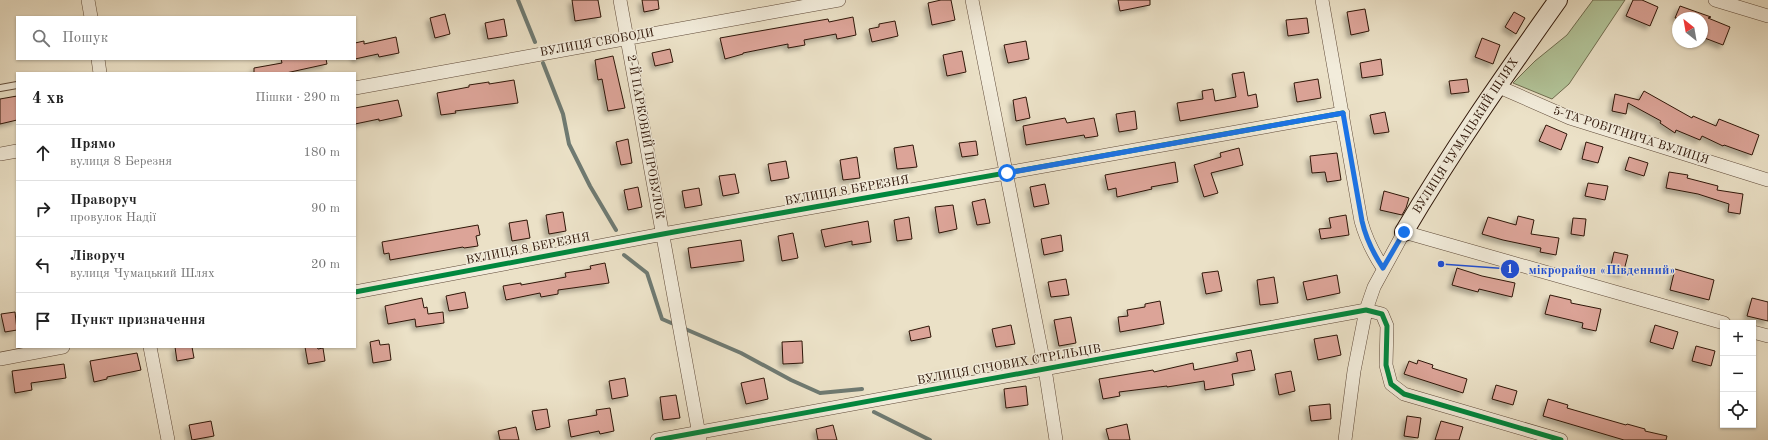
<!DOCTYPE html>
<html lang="uk">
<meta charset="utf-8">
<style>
body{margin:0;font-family:"Old Standard TT",serif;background:#f6f6f6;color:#222}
.controls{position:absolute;right:12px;bottom:12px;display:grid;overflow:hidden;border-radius:0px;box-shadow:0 1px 3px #0004}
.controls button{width:36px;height:36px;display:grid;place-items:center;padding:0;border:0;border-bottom:1px solid #e0e0e0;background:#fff;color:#222;font:20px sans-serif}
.compass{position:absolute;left:1672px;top:12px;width:36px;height:36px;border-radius:50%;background:#fff;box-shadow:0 1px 3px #0004;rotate:329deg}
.stop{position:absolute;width:12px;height:12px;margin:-9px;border:3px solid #1a73e8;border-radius:50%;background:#fff}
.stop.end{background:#1a73e8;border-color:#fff;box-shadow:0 1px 4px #0008}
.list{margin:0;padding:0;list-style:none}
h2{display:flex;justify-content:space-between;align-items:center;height:52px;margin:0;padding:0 16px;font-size:17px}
h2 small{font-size:13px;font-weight:400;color:#767676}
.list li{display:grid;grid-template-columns:26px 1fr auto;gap:12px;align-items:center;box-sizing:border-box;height:56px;padding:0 16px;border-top:1px solid #e0e0e0}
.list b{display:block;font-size:15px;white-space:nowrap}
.list p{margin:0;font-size:13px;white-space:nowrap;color:#767676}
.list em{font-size:13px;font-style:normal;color:#767676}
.icon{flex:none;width:22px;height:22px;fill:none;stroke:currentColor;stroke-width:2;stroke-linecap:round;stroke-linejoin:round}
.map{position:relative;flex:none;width:1768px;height:440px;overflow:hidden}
.search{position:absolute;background:#fff;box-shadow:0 1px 3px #0004;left:16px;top:16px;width:340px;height:44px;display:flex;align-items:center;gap:10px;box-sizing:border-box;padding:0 14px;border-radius:0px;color:#767676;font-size:15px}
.panel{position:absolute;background:#fff;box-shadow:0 1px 3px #0004;left:16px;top:72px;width:340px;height:276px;border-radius:0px}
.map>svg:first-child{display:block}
.green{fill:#b2c499;stroke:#706d50}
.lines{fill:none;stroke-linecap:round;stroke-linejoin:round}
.stream{stroke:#6f7a72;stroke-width:4}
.building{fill:#dca498;stroke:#2f1608;filter:url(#shadow)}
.lane-casing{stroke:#5e4938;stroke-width:8}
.street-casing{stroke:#5e4938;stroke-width:14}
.secondary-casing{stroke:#2f1608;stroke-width:20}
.lane{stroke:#f2ecdb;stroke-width:6}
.street{stroke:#f2ecdb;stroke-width:13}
.secondary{stroke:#f2ecdb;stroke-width:18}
.cycleway-casing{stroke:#f2ecdb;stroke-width:8}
.cycleway{stroke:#00873e;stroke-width:5}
.route{stroke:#1a73e8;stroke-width:5}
.labels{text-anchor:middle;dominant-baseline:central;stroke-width:3;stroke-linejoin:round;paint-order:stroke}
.street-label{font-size:12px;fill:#2f1608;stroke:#f2ecdb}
.leader{fill:none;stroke:#1d4ed8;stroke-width:1.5}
.callout-dot{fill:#1d4ed8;stroke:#f2ecdb;stroke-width:1.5}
.mark-label{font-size:12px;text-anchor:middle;font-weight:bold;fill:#fff}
.callout-label{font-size:13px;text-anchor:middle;font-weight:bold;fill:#1d4ed8;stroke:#f2ecdb;stroke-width:3;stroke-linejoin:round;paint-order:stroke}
</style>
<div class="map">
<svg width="1768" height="440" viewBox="0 0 1768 440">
<defs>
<filter id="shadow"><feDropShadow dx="-3.5" dy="3.5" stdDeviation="2" flood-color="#0004"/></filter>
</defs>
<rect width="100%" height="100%" fill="#ebe1c7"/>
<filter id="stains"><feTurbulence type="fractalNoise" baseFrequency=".005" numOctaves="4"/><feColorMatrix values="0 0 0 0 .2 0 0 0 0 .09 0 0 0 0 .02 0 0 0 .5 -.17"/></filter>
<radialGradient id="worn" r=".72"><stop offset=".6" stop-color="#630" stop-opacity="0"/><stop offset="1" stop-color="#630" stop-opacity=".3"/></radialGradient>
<path class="green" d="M1593,0H1625L1569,84L1552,99L1513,83L1535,61L1567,35Z"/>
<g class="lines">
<path class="stream" d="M518,0L535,42
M543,63L563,114L569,144L590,186L616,230
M624,255L647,273L662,319L741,353L791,380L820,393L862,389
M874,412L930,440"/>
</g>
<path class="building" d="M572,0H598L601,17L575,21Z
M642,0H658L659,9L644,12Z
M941,0H951L955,20L932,25L928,3Z
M1118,0H1150V5L1120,11Z
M1633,0H1642L1658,7L1650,26L1626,16Z
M1680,6L1711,17L1708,18L1730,27L1723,45L1702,37V18H1675Z
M1365,9L1369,31L1351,35L1347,12Z
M1514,12L1525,18L1516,34L1505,27Z
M445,14L450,34L435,38L430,18Z
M853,17L856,35L837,39L836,34L804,40L805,45L788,48V44L743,53V54L725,59L720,38L828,19L829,22Z
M1307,18L1309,33L1288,36L1286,20Z
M504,19L507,36L488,39L485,23Z
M895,21L898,36L872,42L869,29L879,27V24Z
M396,37L399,53L379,57L378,54L355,59V43L364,41V44Z
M1482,38L1500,45L1493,64L1475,57Z
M1026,41L1029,59L1008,63L1004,45Z
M670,49L673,62L655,66L652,53Z
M962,51L966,72L947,76L943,55Z
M613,56L625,108L608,111L602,79L598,80L595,60Z
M281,59H326L327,64L286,73H254V68L282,63Z
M1381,59L1383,75L1362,78L1360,63Z
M1244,72L1248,96L1256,94L1258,107L1180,121L1177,103L1203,99L1202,91L1213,89L1215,101L1236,97L1232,74Z
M1318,79L1321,98L1297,102L1294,83Z
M1467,79L1469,92L1451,94L1449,81Z
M514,80L518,103L455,111L456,113L441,115L437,93L469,87V85L489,82V84Z
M1644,91L1692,118L1693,116L1716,126L1719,119L1759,135L1752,155L1724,145L1723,146L1702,136L1700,140L1676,130L1675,133L1660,123L1661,121L1628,103L1626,114L1612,111L1615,94L1639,100Z
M17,96V120L0,124V99Z
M1026,97L1030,118L1016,121L1013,100Z
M398,100L402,116L379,121V119L355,124V108Z
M1135,111L1137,129L1119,132L1116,114Z
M1385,112L1389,132L1374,134L1370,115Z
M1065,118L1067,123L1094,118L1098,136L1085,138L1084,135L1026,145L1023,126Z
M1546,125L1567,134L1561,150L1539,141Z
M628,139L632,163L621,165L616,142Z
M976,141L978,155L962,157L959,143Z
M1586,142L1603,147L1598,163L1582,159Z
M913,145L917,167L897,169L894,148Z
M1239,148L1243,165L1211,173L1218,193L1204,197L1194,165L1221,157L1220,153Z
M1337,153L1341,180L1327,182L1325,172L1312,173L1310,156Z
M857,157L860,178L843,180L840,160Z
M1629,157L1648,163L1644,176L1625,170Z
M786,161L789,178L771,181L768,164Z
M1175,162L1178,182L1151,187L1152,189L1117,197L1116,188L1108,190L1105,175Z
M1669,172L1688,175L1687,178L1718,186L1717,190L1743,194L1740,214L1728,212L1729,204L1698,194L1666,188Z
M735,174L739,193L723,196L719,176Z
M1588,183L1608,186L1605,200L1585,196Z
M1045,184L1049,204L1034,207L1030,187Z
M638,187L642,207L628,210L624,190Z
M699,188L702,205L685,208L682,191Z
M1384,191L1409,198L1406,208L1402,215L1380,210Z
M985,199L990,223L977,225L972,202Z
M953,205L957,229L939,233L935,207Z
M563,212L566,231L549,234L546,215Z
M1346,215L1349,235L1321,239L1319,229L1331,228L1329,218Z
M1518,216L1534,220L1531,234L1559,238L1556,255L1540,252L1541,248L1503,240L1482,234L1488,217L1516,225Z
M909,217L912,239L897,241L894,220Z
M1573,218L1586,219L1584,236L1571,234Z
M527,220L530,238L512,241L509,223Z
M868,221L871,242L852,245V241L825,247L821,230Z
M478,225L480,235L476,236L478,246L464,248L463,247L390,260L389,253L384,254L382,242Z
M793,233L798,258L782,261L778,236Z
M1061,235L1063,251L1044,255L1041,239Z
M741,240L744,261L691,268L688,248Z
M1614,252L1628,255L1623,274L1610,270Z
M605,263L609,283L558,290V294L541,297L540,293L506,300L503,286L521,283V285L566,277L565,273L591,269L590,266Z
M1457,268L1482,276L1515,283L1512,297L1479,289L1478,292L1452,285Z
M1675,269L1714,280L1709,300L1670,290Z
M1218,271L1222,291L1206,294L1202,273Z
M1337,275L1340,293L1307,300L1303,282Z
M1274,277L1278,303L1260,305L1257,280Z
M1066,279L1069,295L1051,297L1048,282Z
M465,292L468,308L449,311L446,296Z
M1550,295L1571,300V303L1601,309L1596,331L1582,328L1583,323L1545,314Z
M422,298L424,308L427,307L428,314L443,312L444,323L416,327L415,319L388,324L385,306Z
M1752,298L1768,302V321L1747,316Z
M1160,301L1164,324L1120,332L1118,317L1128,316L1127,310L1145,307V304Z
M15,312L17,330L5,332L1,314Z
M1071,317L1076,343L1059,346L1054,320Z
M1011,325L1015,344L996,347L992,329Z
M1655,325L1678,332L1673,349L1650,342Z
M929,326L931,337L911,341L909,331Z
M1337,335L1341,355L1318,360L1314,339Z
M379,340L380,345L389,344L391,360L373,363L370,342Z
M802,341L803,363L783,364L782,342Z
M1696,346L1715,351L1711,366L1692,361Z
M175,347H192L194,358L177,361Z
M305,347H317L318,349L323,348L325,361L308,364Z
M1251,350L1255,370L1232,374L1234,385L1205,390L1204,381L1167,387V386L1119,392L1120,396L1103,399L1099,379L1153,370L1154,372L1193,363L1194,370L1238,361L1236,353Z
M137,353L141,370L107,377V379L94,382L90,361Z
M1418,360L1433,365L1432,368L1467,379L1463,393L1404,374L1409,361L1417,364Z
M64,364L66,378L31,383L32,390L15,393L12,371Z
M1291,371L1295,391L1279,395L1275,374Z
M625,378L628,396L612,399L609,381Z
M764,378L768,399L746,404L741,383Z
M1496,385L1517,391L1513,405L1492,399Z
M1026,386L1028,405L1006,408L1004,389Z
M676,395L680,418L663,420L660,397Z
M1548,399L1568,405L1567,408L1626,425L1627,424L1645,429V431L1667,436L1666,440H1624L1543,416Z
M1330,404L1331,419L1311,421L1309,406Z
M610,408L614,431L600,434L599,431L571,437L568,420L597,415L596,410Z
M547,409L550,427L536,430L532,411Z
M1407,416L1421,418L1418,438L1404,436Z
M211,421L214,436L192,440L189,425Z
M1441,421L1463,427L1459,440H1435Z
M1127,424L1130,440H1109L1106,429Z
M833,425L837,440H818L816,429Z
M516,427L519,440H500L498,431Z"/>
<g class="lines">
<g class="lane-casing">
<path id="lane" d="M0,88L17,85"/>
</g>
<g class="street-casing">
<path id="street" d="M88,0L91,17
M620,0L700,440
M972,0L1045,369L1056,440
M1322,0L1361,221C1366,239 1373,253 1383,268
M1715,0L1768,16
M98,59L100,73
M1497,86L1570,118L1768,180
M355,88L839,0
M0,154L17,151
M355,292L663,234L1343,113
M1753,332L1768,336
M150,347L168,440
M0,359L63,347
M657,440L1366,310L1382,314L1387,326L1386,365L1391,384L1404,394L1561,440
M1345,440L1354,371L1366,310L1374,287L1404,232L1724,323"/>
</g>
<g class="secondary-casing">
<path id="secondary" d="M1404,232C1451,152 1504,76 1558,0"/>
</g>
<use href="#lane" class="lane"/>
<use href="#street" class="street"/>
<use href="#secondary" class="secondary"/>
<g class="cycleway-casing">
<path id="cycleway" d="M355,292L663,234L1343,113
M657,440L1366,310L1382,314L1387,326L1386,365L1391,384L1404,394L1561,440"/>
</g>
<use href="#cycleway" class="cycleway"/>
</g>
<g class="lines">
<path class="route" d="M1007,173L1343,113L1362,221C1366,239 1373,253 1383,268L1404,232"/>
</g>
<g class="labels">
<g class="street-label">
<text transform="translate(597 43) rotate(-10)">ВУЛИЦЯ СВОБОДИ</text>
<text transform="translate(1466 136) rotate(-57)">ВУЛИЦЯ ЧУМАЦЬКИЙ ШЛЯХ</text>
<text transform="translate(1631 136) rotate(18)">5-ТА РОБІТНИЧА ВУЛИЦЯ</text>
<text transform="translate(645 137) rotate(80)">2-Й ПАРКОВИЙ ПРОВУЛОК</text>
<text transform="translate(847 191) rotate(-10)">ВУЛИЦЯ 8 БЕРЕЗНЯ</text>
<text transform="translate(528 249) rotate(-11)">ВУЛИЦЯ 8 БЕРЕЗНЯ</text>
<text transform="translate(1009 365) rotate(-10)">ВУЛИЦЯ СІЧОВИХ СТРІЛЬЦІВ</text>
</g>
</g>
<path class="leader" d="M1441 264L1510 269"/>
<g class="callout-dot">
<circle cx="1441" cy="264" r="4"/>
<circle cx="1510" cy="269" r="10"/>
</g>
<g class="mark-label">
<text x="1510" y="273">1</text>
</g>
<g class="callout-label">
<text x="1602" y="274">мікрорайон «Південний»</text>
</g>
<rect width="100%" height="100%" filter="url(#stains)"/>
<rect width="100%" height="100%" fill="url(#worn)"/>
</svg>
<div class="controls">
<button>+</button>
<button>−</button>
<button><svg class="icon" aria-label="locate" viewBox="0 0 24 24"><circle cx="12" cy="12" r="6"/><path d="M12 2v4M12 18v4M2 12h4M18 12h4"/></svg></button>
</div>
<svg class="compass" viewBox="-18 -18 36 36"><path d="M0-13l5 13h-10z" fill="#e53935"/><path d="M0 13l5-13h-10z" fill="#767676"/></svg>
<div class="stop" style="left:1007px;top:173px"></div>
<div class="stop end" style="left:1404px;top:232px"></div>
<div class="search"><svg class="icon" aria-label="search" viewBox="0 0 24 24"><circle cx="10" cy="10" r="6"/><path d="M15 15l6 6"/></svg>Пошук</div>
<section class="panel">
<h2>4 хв<small>Пішки · 290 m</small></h2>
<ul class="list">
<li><svg class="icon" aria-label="ahead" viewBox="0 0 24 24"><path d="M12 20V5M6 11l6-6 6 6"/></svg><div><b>Прямо</b><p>вулиця 8 Березня</p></div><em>180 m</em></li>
<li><svg class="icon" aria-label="right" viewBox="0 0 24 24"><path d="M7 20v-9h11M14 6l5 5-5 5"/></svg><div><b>Праворуч</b><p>провулок Надії</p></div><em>90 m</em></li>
<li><svg class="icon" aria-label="left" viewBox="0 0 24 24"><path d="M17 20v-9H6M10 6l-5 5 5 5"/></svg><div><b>Ліворуч</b><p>вулиця Чумацький Шлях</p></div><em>20 m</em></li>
<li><svg class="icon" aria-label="arrive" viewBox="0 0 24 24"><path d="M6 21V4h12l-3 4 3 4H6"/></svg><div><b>Пункт призначення</b></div></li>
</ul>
</section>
</div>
